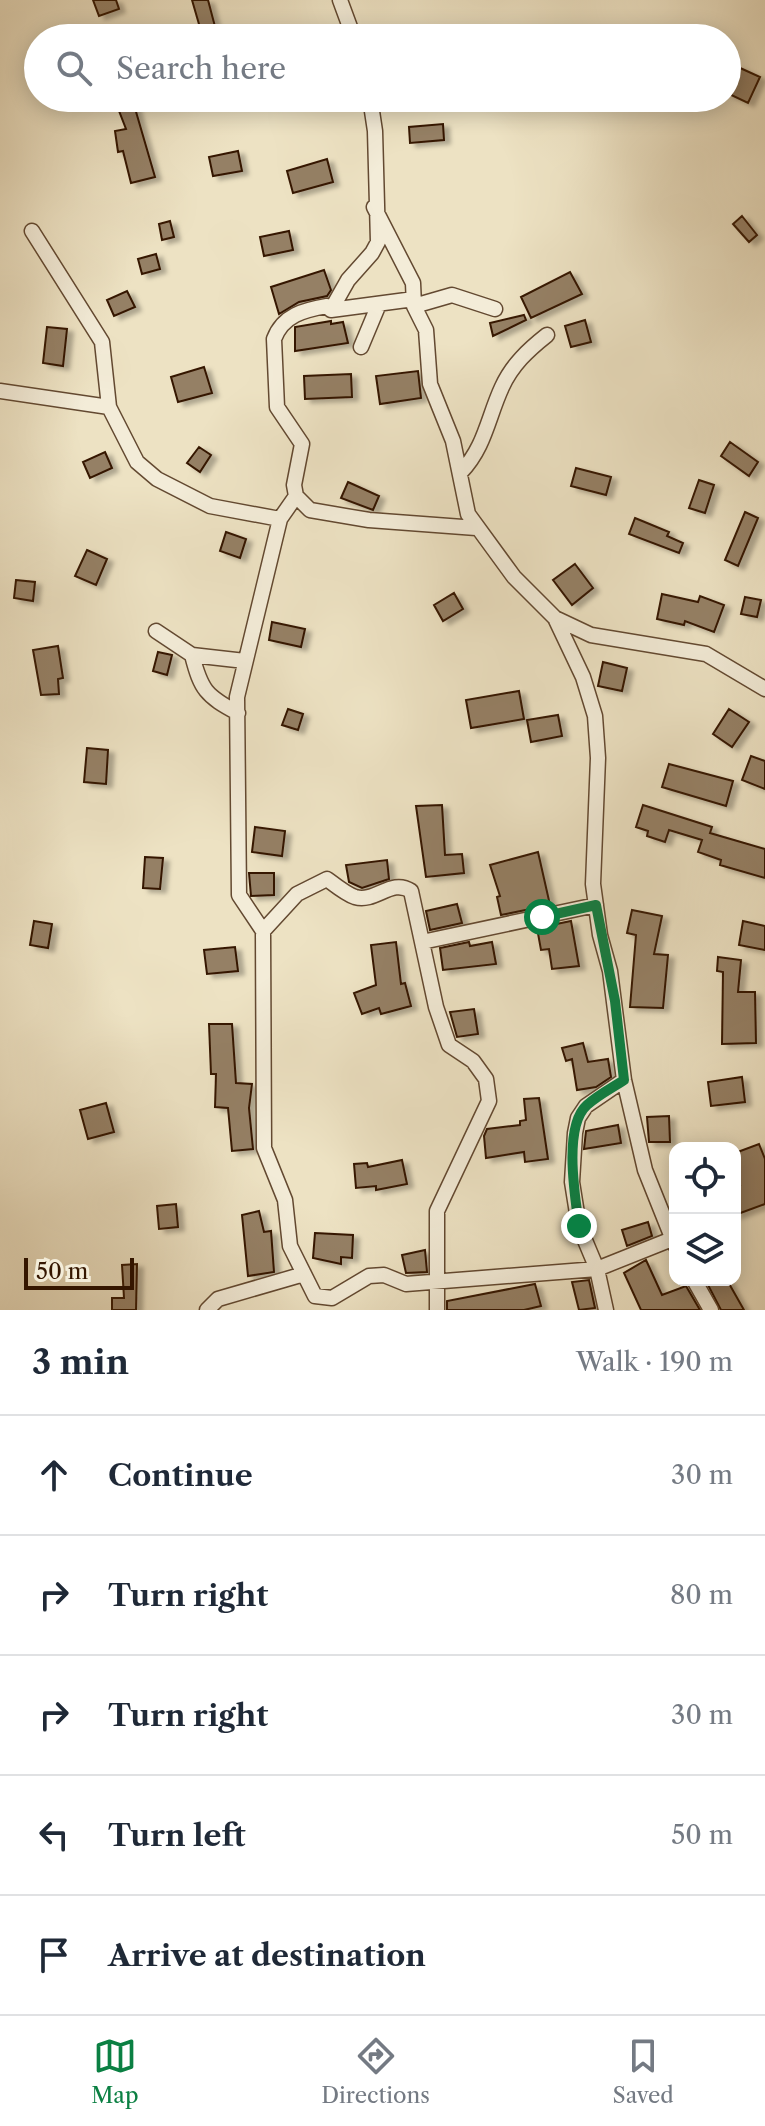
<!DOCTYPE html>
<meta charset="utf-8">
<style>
body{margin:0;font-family:"Libre Caslon Text",serif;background:#f2f2f3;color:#1f2937}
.controls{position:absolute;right:24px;bottom:24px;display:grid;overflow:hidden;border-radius:16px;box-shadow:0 4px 20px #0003}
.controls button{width:72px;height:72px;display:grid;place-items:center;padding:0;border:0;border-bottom:2px solid #e0e1e3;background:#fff;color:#1f2937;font:40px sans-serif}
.scale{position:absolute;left:24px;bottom:20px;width:110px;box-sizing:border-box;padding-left:8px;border:4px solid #351600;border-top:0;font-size:22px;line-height:28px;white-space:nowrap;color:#351600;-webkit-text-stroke:6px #f3ecd8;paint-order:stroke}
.stop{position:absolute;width:24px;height:24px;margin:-18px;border:6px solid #0b8043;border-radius:50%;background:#fff}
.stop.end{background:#0b8043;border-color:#fff;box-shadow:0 2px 8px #0008}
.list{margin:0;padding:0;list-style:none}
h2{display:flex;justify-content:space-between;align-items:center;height:104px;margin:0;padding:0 32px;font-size:34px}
h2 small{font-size:26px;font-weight:400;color:#747a83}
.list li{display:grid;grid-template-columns:52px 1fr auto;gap:24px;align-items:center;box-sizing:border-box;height:120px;padding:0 32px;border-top:2px solid #e0e1e3}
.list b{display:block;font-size:30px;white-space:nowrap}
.list em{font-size:26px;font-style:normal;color:#747a83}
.icon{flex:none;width:44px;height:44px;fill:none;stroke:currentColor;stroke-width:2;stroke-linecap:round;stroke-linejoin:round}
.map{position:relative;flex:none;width:765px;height:1310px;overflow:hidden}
.search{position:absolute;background:#fff;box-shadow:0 4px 20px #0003;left:24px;right:24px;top:24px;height:88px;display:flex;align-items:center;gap:20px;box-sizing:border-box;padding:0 28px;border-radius:44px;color:#747a83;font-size:30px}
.sheet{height:704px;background:#fff}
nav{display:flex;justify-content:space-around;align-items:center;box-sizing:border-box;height:112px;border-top:2px solid #e0e1e3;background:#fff;font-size:22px;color:#747a83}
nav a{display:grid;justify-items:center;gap:4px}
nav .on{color:#0b8043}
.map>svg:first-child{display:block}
.building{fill:#958065;stroke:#351600;stroke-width:2;filter:url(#shadow)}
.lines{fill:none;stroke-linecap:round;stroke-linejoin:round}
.minor-casing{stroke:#634931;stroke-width:17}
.minor{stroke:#f3ecd8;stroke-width:14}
.route{stroke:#0b8043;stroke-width:10}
</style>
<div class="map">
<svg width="765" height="1310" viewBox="0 0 765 1310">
<defs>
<filter id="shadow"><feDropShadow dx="6" dy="3.5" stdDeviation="2" flood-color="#0004"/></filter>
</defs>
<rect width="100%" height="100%" fill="#ede2c3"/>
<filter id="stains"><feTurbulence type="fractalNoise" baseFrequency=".0025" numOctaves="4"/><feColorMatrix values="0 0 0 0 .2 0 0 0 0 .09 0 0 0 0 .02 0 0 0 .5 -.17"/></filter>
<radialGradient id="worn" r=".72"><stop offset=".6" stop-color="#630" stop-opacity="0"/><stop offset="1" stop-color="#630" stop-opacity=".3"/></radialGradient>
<path class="building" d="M93,0H116L119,9L99,16Z
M192,0H208L218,38H203Z
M738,67L760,77L748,103L727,93Z
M114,98H132L155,177L131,183L123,151L118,152L115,131L126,129Z
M443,124L444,140L410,143L409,127Z
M238,151L242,171L213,176L209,157Z
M327,159L333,182L293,193L287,171Z
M742,216L757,235L749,242L733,224Z
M170,221L174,237L162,240L159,224Z
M289,231L293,250L264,256L260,237Z
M156,254L160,269L142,274L138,259Z
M324,270L331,290L327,296L299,302L279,314L271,287Z
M570,272L582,294L531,318L521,297Z
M127,291L135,307L114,316L107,300Z
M524,315L526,320L493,336L490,323Z
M585,320L591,342L571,347L565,326Z
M331,321V324L343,322L348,343L295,351V327Z
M47,327L67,329L63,366L43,363Z
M204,367L212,393L178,402L171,377Z
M418,371L421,398L380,404L376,376Z
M351,374L352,397L305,399L304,376Z
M730,442L758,462L749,476L721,456Z
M199,447L211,455L200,472L187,463Z
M105,452L112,468L90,478L83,462Z
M576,468L611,477L606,495L571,486Z
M699,480L714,485L705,513L689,508Z
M348,482L379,496L373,510L341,498Z
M745,512L758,518L738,566L725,560Z
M635,518L669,532L667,536L683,543L679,553L629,534Z
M226,532L246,539L240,558L220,551Z
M87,550L107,559L96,585L75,576Z
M575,564L593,588L572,605L553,580Z
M16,580L35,582L33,601L14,598Z
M454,593L463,609L443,621L434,605Z
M662,594L698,602L700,596L724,605L714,632L685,621L684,625L657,619Z
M745,597L761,600L757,617L741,614Z
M272,622L305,629L301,647L269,640Z
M58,646L63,678L58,679L59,694L41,695L33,650Z
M158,652L172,655L167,675L153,671Z
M603,662L627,668L622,691L598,686Z
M519,691L524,719L471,728L466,700Z
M288,709L303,714L298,730L282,725Z
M729,709L749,722L732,747L713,734Z
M558,715L562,736L531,742L527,720Z
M87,748L108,750L106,784L84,782Z
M751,756L765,761V789L742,780Z
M669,764L733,781L726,806L662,787Z
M442,805L445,855L462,854L464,873L426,877L416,806Z
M643,805L712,827L710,833L765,849V878L720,865L721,860L698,852L702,840L669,830L665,842L647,836L648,831L636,827Z
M255,827L285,831L282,856L252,852Z
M538,852L550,905L501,915L497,897L500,896L490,865Z
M145,857L163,858L160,889L143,888Z
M387,860L389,879L362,888L349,882L346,865Z
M249,873H274V895L251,896Z
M457,904L462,923L430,930L426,911Z
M632,910L662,916L654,954L668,955L663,1008L630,1007L636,935L627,933Z
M34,921L52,924L48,948L30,945Z
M571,921L579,966L552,969L549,949L541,950L537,928Z
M743,921L765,926V950L739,945Z
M396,942L401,984L405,983L411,1006L381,1014L379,1008L362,1014L354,993L376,985L371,945Z
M469,942L470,946L492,942L496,964L443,970L440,948Z
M235,947L238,971L207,974L204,950Z
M718,957L741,960L738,992H755L756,1043L722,1044L723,972L717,971Z
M474,1009L478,1034L457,1037L450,1012Z
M209,1024H232L236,1083L252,1084L249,1108L253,1149L232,1151L228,1108L215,1107L216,1074H211Z
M583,1043L588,1062L608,1059L611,1077L596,1087L577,1090L572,1059L566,1061L562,1048Z
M742,1077L745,1102L711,1106L708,1082Z
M539,1098L548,1159L525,1162L524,1152L486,1158L484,1136L487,1129L520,1125V1121L526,1120L524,1099Z
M106,1103L114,1132L88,1139L80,1110Z
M669,1116L670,1142H649L647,1117Z
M618,1125L621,1143L584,1149L586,1131Z
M759,1144L765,1159V1204L735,1215V1187L740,1185L735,1172V1153Z
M402,1160L407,1184L376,1190V1186L356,1188L354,1164L367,1163L368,1167Z
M176,1204L178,1227L159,1229L157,1206Z
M259,1211L264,1232L271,1231L274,1272L248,1276L242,1215Z
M648,1222L652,1236L627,1246L622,1230Z
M315,1233L353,1235L352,1258L341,1257V1264L313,1258Z
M425,1250L427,1272L406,1273L402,1255Z
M646,1260L662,1295L686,1286L700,1310H641L624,1273Z
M137,1264L136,1310H112V1298H124L122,1265Z
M589,1280L595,1308L579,1310L572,1282Z
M718,1280H727L744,1310H721L708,1285Z
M535,1284L541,1306L524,1310H447V1301Z"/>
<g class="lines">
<g class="minor-casing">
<path id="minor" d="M340,0L354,38
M370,98L375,131L378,242L372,253L348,280L331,310L327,306C304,310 283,315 274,339L277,407L302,444L294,485L296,496L310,510L369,520L476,528
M374,207L413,283L414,306L426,330L430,384L453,441L468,514L514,577L555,618L583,677L595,716L598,758L593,884L600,935L610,971L624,1080L645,1170L675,1245
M32,231L102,342L109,407L137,462L157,479L210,506L280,519
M414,306L452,295L495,309
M331,310L414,299
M361,347L379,304
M0,391L109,407
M461,472C485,447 488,417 502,387C512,365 528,350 547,335
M555,618L591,635L706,654L765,689
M156,631L192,655C201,690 206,696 238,713
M192,655L245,661
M263,931L239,895L237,697L280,519L296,496
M422,942L596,905
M694,1280L711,1310
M207,1310L218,1299L304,1274
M437,1310V1211L489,1101L486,1079L473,1061L449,1045L436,1007L411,891C391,878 376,903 355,897C346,894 335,885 327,879L297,894L263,931L264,1148L285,1200L290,1246L315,1296L332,1298L369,1276L384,1275L406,1284L597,1269L672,1239
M606,1310L597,1269L579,1226L572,1182L575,1133L578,1118L586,1106L624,1080"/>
</g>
<use href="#minor" class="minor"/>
</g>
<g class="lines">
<path class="route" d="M542,917L596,905L615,1001L624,1080C612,1088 598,1095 587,1105C563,1126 575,1197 579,1226"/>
</g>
<rect width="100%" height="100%" filter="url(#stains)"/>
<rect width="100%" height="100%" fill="url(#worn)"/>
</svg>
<div class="controls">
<button><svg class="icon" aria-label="locate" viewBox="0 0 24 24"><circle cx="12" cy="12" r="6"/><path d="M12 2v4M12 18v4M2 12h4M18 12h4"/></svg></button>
<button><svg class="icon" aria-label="layers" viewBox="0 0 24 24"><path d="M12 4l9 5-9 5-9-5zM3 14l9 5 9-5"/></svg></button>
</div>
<div class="scale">50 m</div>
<div class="stop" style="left:542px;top:917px"></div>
<div class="stop end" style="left:579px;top:1226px"></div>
<div class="search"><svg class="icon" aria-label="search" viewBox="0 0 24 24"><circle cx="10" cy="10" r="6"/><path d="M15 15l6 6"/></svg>Search here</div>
</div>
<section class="sheet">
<h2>3 min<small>Walk · 190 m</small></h2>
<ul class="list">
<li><svg class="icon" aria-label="ahead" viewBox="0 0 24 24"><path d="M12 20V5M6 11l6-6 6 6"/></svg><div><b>Continue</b></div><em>30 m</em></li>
<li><svg class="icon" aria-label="right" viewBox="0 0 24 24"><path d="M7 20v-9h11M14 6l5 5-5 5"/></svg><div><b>Turn right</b></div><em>80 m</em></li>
<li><svg class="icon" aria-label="right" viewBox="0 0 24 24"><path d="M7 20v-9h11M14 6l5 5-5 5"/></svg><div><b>Turn right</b></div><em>30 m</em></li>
<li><svg class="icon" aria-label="left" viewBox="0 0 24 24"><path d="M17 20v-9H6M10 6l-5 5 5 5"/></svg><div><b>Turn left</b></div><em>50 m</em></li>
<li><svg class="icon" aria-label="arrive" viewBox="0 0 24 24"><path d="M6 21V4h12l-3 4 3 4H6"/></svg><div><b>Arrive at destination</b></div></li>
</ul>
</section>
<nav>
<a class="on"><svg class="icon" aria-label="map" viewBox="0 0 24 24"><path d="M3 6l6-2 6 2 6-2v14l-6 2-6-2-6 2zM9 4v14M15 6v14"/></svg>Map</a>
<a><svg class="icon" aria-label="directions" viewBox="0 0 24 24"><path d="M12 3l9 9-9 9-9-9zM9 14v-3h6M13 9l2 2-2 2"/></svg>Directions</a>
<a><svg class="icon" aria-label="saved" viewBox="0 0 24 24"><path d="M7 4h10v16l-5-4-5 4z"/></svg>Saved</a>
</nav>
